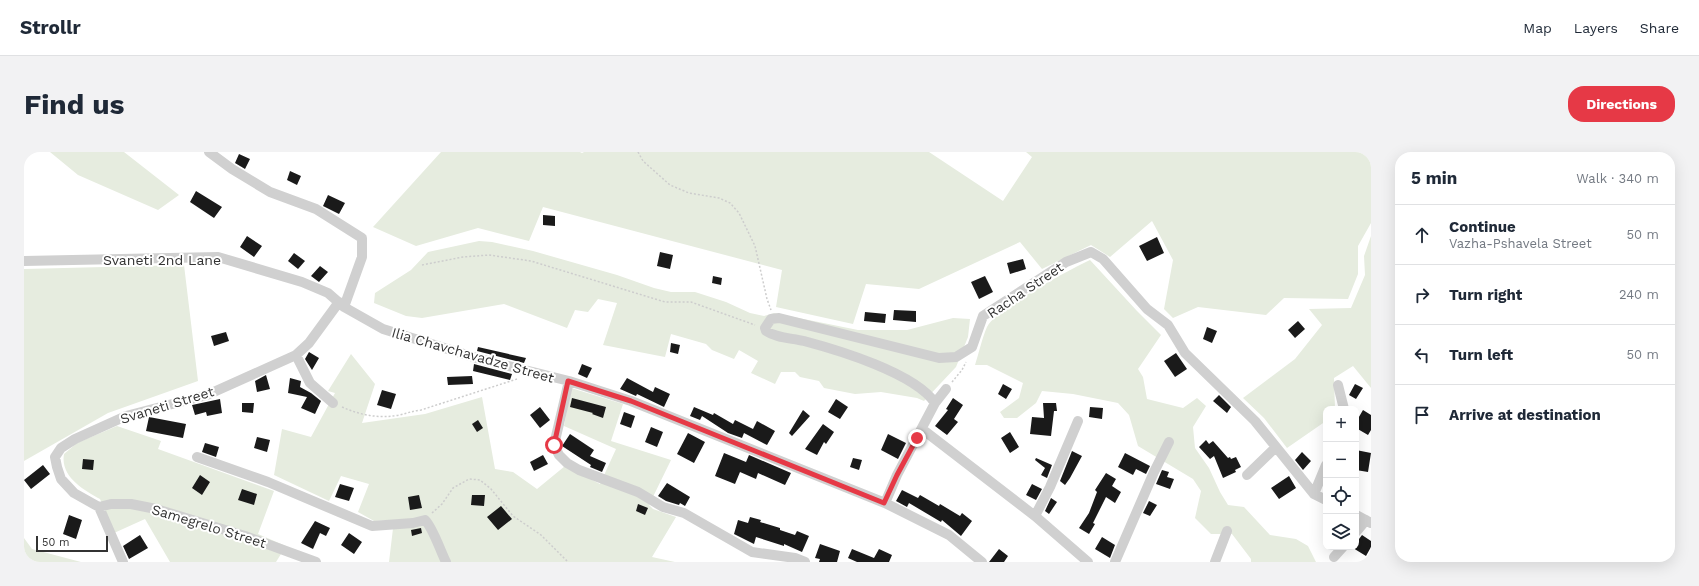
<!DOCTYPE html>
<meta charset="utf-8">
<style>
body{margin:0;font-family:"Work Sans",sans-serif;background:#f2f2f3;color:#1f2937}
.controls{position:absolute;right:12px;bottom:12px;display:grid;overflow:hidden;border-radius:8px;box-shadow:0 4px 16px #0002}
.controls button{width:36px;height:36px;display:grid;place-items:center;padding:0;border:0;border-bottom:1px solid #e0e1e3;background:#fff;color:#1f2937;font:20px sans-serif}
.scale{position:absolute;left:12px;bottom:10px;width:72px;box-sizing:border-box;padding-left:4px;border:2px solid #333;border-top:0;font-size:11px;line-height:14px;white-space:nowrap;color:#333;-webkit-text-stroke:3px #fff;paint-order:stroke}
.stop{position:absolute;width:12px;height:12px;margin:-9px;border:3px solid #e63946;border-radius:50%;background:#fff}
.stop.end{background:#e63946;border-color:#fff;box-shadow:0 1px 4px #0008}
.list{margin:0;padding:0;list-style:none}
h2{display:flex;justify-content:space-between;align-items:center;height:52px;margin:0;padding:0 16px;font-size:17px}
h2 small{font-size:13px;font-weight:400;color:#747a83}
.list li{display:grid;grid-template-columns:26px 1fr auto;gap:12px;align-items:center;box-sizing:border-box;height:60px;padding:0 16px;border-top:1px solid #e0e1e3}
.list b{display:block;font-size:15px;white-space:nowrap}
.list p{margin:0;font-size:13px;white-space:nowrap;color:#747a83}
.list em{font-size:13px;font-style:normal;color:#747a83}
.icon{flex:none;width:22px;height:22px;fill:none;stroke:currentColor;stroke-width:2;stroke-linecap:round;stroke-linejoin:round}
.map{position:relative;flex:none;width:1347px;height:410px;overflow:hidden;border-radius:16px}
header{display:flex;align-items:center;gap:24px;box-sizing:border-box;height:56px;padding:0 20px;background:#fff;border-bottom:1px solid #e0e1e3}
header strong{font-size:19px}
nav{display:flex;gap:22px;margin-inline-start:auto;font-size:14px}
.intro{display:flex;align-items:center;justify-content:space-between;box-sizing:border-box;height:96px;padding:0 24px}
h1{margin:0;font-size:28px}
.button{padding:10px 18px;border-radius:16px;background:#e63946;color:#fff;font-size:14px;font-weight:700}
main{display:flex;gap:24px;padding:0 24px}
aside{flex:1;background:#fff;border-radius:16px;box-shadow:0 4px 16px #0002}
.map>svg:first-child{display:block}
.green{fill:#e6ecdf}
.building{fill:#1a1a1a}
.lines{fill:none;stroke-linecap:round;stroke-linejoin:round}
.path{stroke:#cdcdcd;stroke-width:1.5;stroke-dasharray:2 2;stroke-linecap:butt}
.minor{stroke:#d0d0d0;stroke-width:10}
.route{stroke:#e63946;stroke-width:5}
.labels{text-anchor:middle;dominant-baseline:central;stroke-width:4;stroke-linejoin:round;paint-order:stroke}
.street-label{font-size:14px;fill:#333;stroke:#fff}
</style>
<header>
<strong>Strollr</strong>
<nav><a>Map</a><a>Layers</a><a>Share</a></nav>
</header>
<div class="intro"><h1>Find us</h1><a class="button">Directions</a></div>
<main>
<div class="map">
<svg width="1347" height="410" viewBox="0 0 1347 410">
<rect width="100%" height="100%" fill="#fff"/>
<path class="green" d="M26,0H100L155,43L134,58L54,23Z
M417,0H556L558,1L560,0H905L979,49L1008,5L1002,0H1347V71L1334,94V122L1324,147L1260,146L1242,163L1174,155L1149,166L1140,157L1149,108L1128,69L1086,105L1067,93L1018,117L996,90L895,137L842,132L829,172L752,155L758,118L519,55L505,89L454,76L392,94L349,75Z
M1347,84V236L1329,214L1310,226L1311,257H1302V269L1263,296L1240,266L1219,246L1271,207L1298,173L1285,157L1327,156L1341,123L1340,104Z
M455,89L468,90L509,99L593,123L630,136L647,140H671L702,150L726,161L740,164L750,161L834,178H883L929,166L946,167L944,185L932,215L900,249L893,246L857,240L831,242L800,236L795,229L776,225L771,220H757L751,232L727,221L734,209L715,198L710,207L688,198L682,192L647,182L641,205L579,193L593,151L574,147L564,160L551,158L543,176L480,152L398,166L382,164L350,151L351,141L387,118L404,100Z
M1066,108L1113,159L1137,183L1114,217L1119,225L1123,247L1159,256L1173,246L1182,254L1169,275L1171,296L1185,316L1196,340L1204,353L1220,355L1246,383L1272,387L1284,394L1292,410H1227V407L1208,382H1187L1171,366L1177,339L1169,327L1114,294L1105,263L1094,251L1049,242L1018,239L1012,251L993,266H980L976,260L995,246L999,231L963,213H951C955,201 958,186 963,175C972,157 1047,117 1066,108Z
M160,113L174,229L84,261L0,309V117Z
M327,202L351,232L338,271L401,262L458,245L471,317L489,320L513,337L541,314L576,332L592,297L540,274L547,236L599,252L587,289L647,308L625,353L629,357L652,365L628,405L651,410H365L370,368L350,369L334,360L345,332L317,324L305,349L250,323L258,277L287,285L311,241L304,239Z
M93,274L137,289L134,297L250,339L234,382L262,394L252,410H146L121,367L90,381L76,347C60,338 36,325 40,302L53,291Z
M0,386L8,397L57,410H0Z"/>
<path class="building" d="M215,2L226,7L221,17L211,11Z
M266,19L277,24L273,33L263,28Z
M172,39L198,55L190,66L166,50Z
M304,43L321,51L315,62L299,54Z
M519,63L531,64V74L519,73Z
M223,84L238,94L230,105L216,95Z
M1133,85L1140,101L1123,109L1115,94Z
M636,100L649,103L646,117L633,114Z
M270,101L281,109L274,117L264,109Z
M999,107L1002,117L986,122L983,111Z
M296,114L304,120L295,130L287,124Z
M689,124L698,126L697,133L688,131Z
M961,124L969,140L955,147L947,130Z
M870,158L892,159V170L869,168Z
M841,160L862,162L861,171L840,169Z
M1274,169L1281,177L1271,186L1264,178Z
M1183,175L1193,179L1188,191L1179,187Z
M202,180L205,189L190,194L187,184Z
M647,191L656,193L654,202L646,200Z
M454,195L502,206L500,211L453,199Z
M285,200L295,206L288,218L281,207Z
M1152,201L1163,217L1151,225L1140,209Z
M450,212L488,222L486,228L449,219Z
M558,212L568,216L563,226L554,222Z
M242,223L246,237L233,240L231,229Z
M448,224L449,232L424,233L423,225Z
M266,226L277,229L276,235L287,241L297,249L291,262L277,256L283,245L264,241Z
M603,226L629,240L631,235L646,242L640,255L613,242L612,244L596,237Z
M979,232L988,237L982,247L974,242Z
M1331,232L1339,236L1332,247L1325,243Z
M358,238L372,242L367,257L353,253Z
M1195,243L1207,255L1203,261L1189,249Z
M548,246L582,255L579,266L568,262L569,261L546,255Z
M929,246L939,253L930,267L934,270L923,283L911,274L924,258L922,257Z
M196,247L198,261L183,264L182,260L171,263L168,253Z
M812,247L824,255L816,267L804,260Z
M218,251H230L229,261L218,260Z
M1019,251H1032L1033,259H1030L1027,284L1006,282L1008,265L1020,266Z
M516,255L526,268L516,276L506,263Z
M670,255L689,263L690,261L709,272L711,268L729,277L733,269L751,279L743,293L720,281L718,286L704,281L678,264L676,268L666,264Z
M1066,255L1079,256L1078,267L1065,265Z
M779,258L786,264L768,284L765,281Z
M1339,258L1347,263V278L1344,283L1332,276V270Z
M600,260L611,264L607,276L596,272Z
M125,265L162,272L159,286L122,279Z
M454,268L459,276L453,280L448,272Z
M799,272L810,280L802,292L800,290L793,303L781,297Z
M627,275L639,280L633,295L621,290Z
M986,280L995,295L986,301L977,286Z
M664,281L681,290L670,311L653,302Z
M546,282L570,298L566,304L582,311L578,320L566,315L567,313L538,294Z
M864,282L882,291L874,307L857,298Z
M233,285L246,288L243,300L230,296Z
M1182,288L1185,292L1189,289L1204,306L1206,305L1207,307L1212,305L1217,315L1211,318L1212,320L1199,326L1190,304L1186,307L1175,295Z
M181,291L195,295L192,305L178,300Z
M1332,298L1347,301L1344,320L1332,318Z
M1048,299L1058,304L1046,326L1041,333L1036,329Z
M1278,300L1287,309L1279,318L1271,308Z
M700,301L722,310L725,303L767,321L761,333L734,321L732,327L716,320L711,332L691,324Z
M1101,301L1126,314L1122,322L1112,317L1109,323L1094,315Z
M519,303L524,312L510,319L506,310Z
M829,306L838,308L835,318L826,315Z
M1012,306L1028,313L1023,326L1017,323L1021,316L1011,308Z
M59,307L70,308L69,318L58,317Z
M19,313L26,322L7,337L0,328Z
M1138,318L1145,320L1143,325L1150,327L1146,337L1132,332Z
M1082,321L1092,327L1088,334L1097,340L1091,351L1082,345L1069,371L1071,372L1065,382L1055,376L1065,361L1073,340L1071,338Z
M176,323L186,330L178,343L168,336Z
M1265,324L1272,336L1255,347L1247,336Z
M643,331L666,345L661,354L656,351L655,353L642,349L634,344Z
M316,332L330,336L325,349L311,345Z
M1008,332L1018,337L1012,348L1002,343Z
M218,337L233,342L230,353L214,348Z
M878,338L894,346L896,343L915,354L916,352L936,364L938,361L948,369L937,384L918,368L917,370L885,351L883,355L872,349Z
M395,343L398,356L386,358L384,345Z
M448,343H461L460,354L447,353Z
M1027,346L1033,350L1025,362L1021,359Z
M1125,349L1133,353L1126,364L1119,361Z
M614,352L624,356L621,363L612,359Z
M477,354L488,367L474,378L463,365Z
M45,363L58,368L52,387L39,382Z
M726,365L737,368L736,370L756,376V378L771,383L773,379L785,384L778,400L760,392V394L732,385L730,392L710,382L714,368L724,371Z
M291,369L306,376L302,384L296,381L289,397L277,391Z
M397,376L398,381L388,384L387,378Z
M325,381L338,390L330,402L317,393Z
M116,383L124,396L105,407L99,394Z
M1338,383L1347,389V395L1342,404L1329,396L1332,395V391Z
M1078,385L1091,393L1086,406L1071,397Z
M796,392L816,399L813,410H795L796,407L791,406Z
M828,397L850,406L855,397L868,403L865,410H833L824,406Z
M975,397L984,404L980,410H965Z"/>
<g class="lines">
<path class="path" d="M614,0L619,9L646,33L665,41L695,46L706,51L715,61L731,94L743,147L747,158
M398,113L439,105L465,103L507,109L641,150H667L731,173
M928,230L938,218L942,210
M318,255C336,263 355,267 376,263C383,261 389,259 397,258L493,227
M408,361L418,352L429,336L445,327L456,328L467,337L489,364L517,383L544,410"/>
<path class="minor" d="M185,0L208,17L246,40L292,57L338,86V105L320,155
M0,109L194,105L278,130L304,141L320,155L359,177L456,207L545,229L607,249L861,351L925,383L958,410
M272,203L286,231L309,251
M545,229L530,293L535,303L543,311L555,318L614,340L639,355L660,361L728,400L771,406L781,410
M1314,233L1320,257
M911,251C891,221 814,198 780,189C767,186 752,186 742,179L741,176L747,167L755,166L915,206L932,205L948,195L959,164L1042,110L1067,100L1079,107L1123,157L1144,173L1161,201L1231,269L1290,342L1302,348
M898,277L1011,364L1064,410
M173,305L244,330L348,374L389,371L401,368C409,376 416,398 422,410
M1223,323L1252,295
M1290,342L1302,313
M861,351L873,323L911,251L922,237
M75,355L87,352H107L132,357L221,384L292,410
M1332,363L1347,371
M1011,364L1026,335L1054,269
M1332,380L1342,368
M1310,405L1319,395
M99,410L75,355L50,341L37,327L33,315L31,305L37,296L51,287L102,264L183,243L272,203L285,191L315,150
M1091,410L1130,320L1145,290
M1191,410L1203,379"/>
</g>
<g class="lines">
<path class="route" d="M530,293L544,229L607,249L860,351L873,323L893,286"/>
</g>
<g class="labels">
<g class="street-label">
<text x="138" y="108">Svaneti 2nd Lane</text>
<text transform="translate(1001 138) rotate(-34)">Racha Street</text>
<text transform="translate(449 203) rotate(16)">Ilia Chavchavadze Street</text>
<text transform="translate(143 253) rotate(-17)">Svaneti Street</text>
<text transform="translate(185 374) rotate(17)">Samegrelo Street</text>
</g>
</g>
</svg>
<div class="controls">
<button>+</button>
<button>−</button>
<button><svg class="icon" aria-label="locate" viewBox="0 0 24 24"><circle cx="12" cy="12" r="6"/><path d="M12 2v4M12 18v4M2 12h4M18 12h4"/></svg></button>
<button><svg class="icon" aria-label="layers" viewBox="0 0 24 24"><path d="M12 4l9 5-9 5-9-5zM3 14l9 5 9-5"/></svg></button>
</div>
<div class="scale">50 m</div>
<div class="stop" style="left:530px;top:293px"></div>
<div class="stop end" style="left:893px;top:286px"></div>
</div>
<aside>
<h2>5 min<small>Walk · 340 m</small></h2>
<ul class="list">
<li><svg class="icon" aria-label="ahead" viewBox="0 0 24 24"><path d="M12 20V5M6 11l6-6 6 6"/></svg><div><b>Continue</b><p>Vazha-Pshavela Street</p></div><em>50 m</em></li>
<li><svg class="icon" aria-label="right" viewBox="0 0 24 24"><path d="M7 20v-9h11M14 6l5 5-5 5"/></svg><div><b>Turn right</b></div><em>240 m</em></li>
<li><svg class="icon" aria-label="left" viewBox="0 0 24 24"><path d="M17 20v-9H6M10 6l-5 5 5 5"/></svg><div><b>Turn left</b></div><em>50 m</em></li>
<li><svg class="icon" aria-label="arrive" viewBox="0 0 24 24"><path d="M6 21V4h12l-3 4 3 4H6"/></svg><div><b>Arrive at destination</b></div></li>
</ul>
</aside>
</main>
